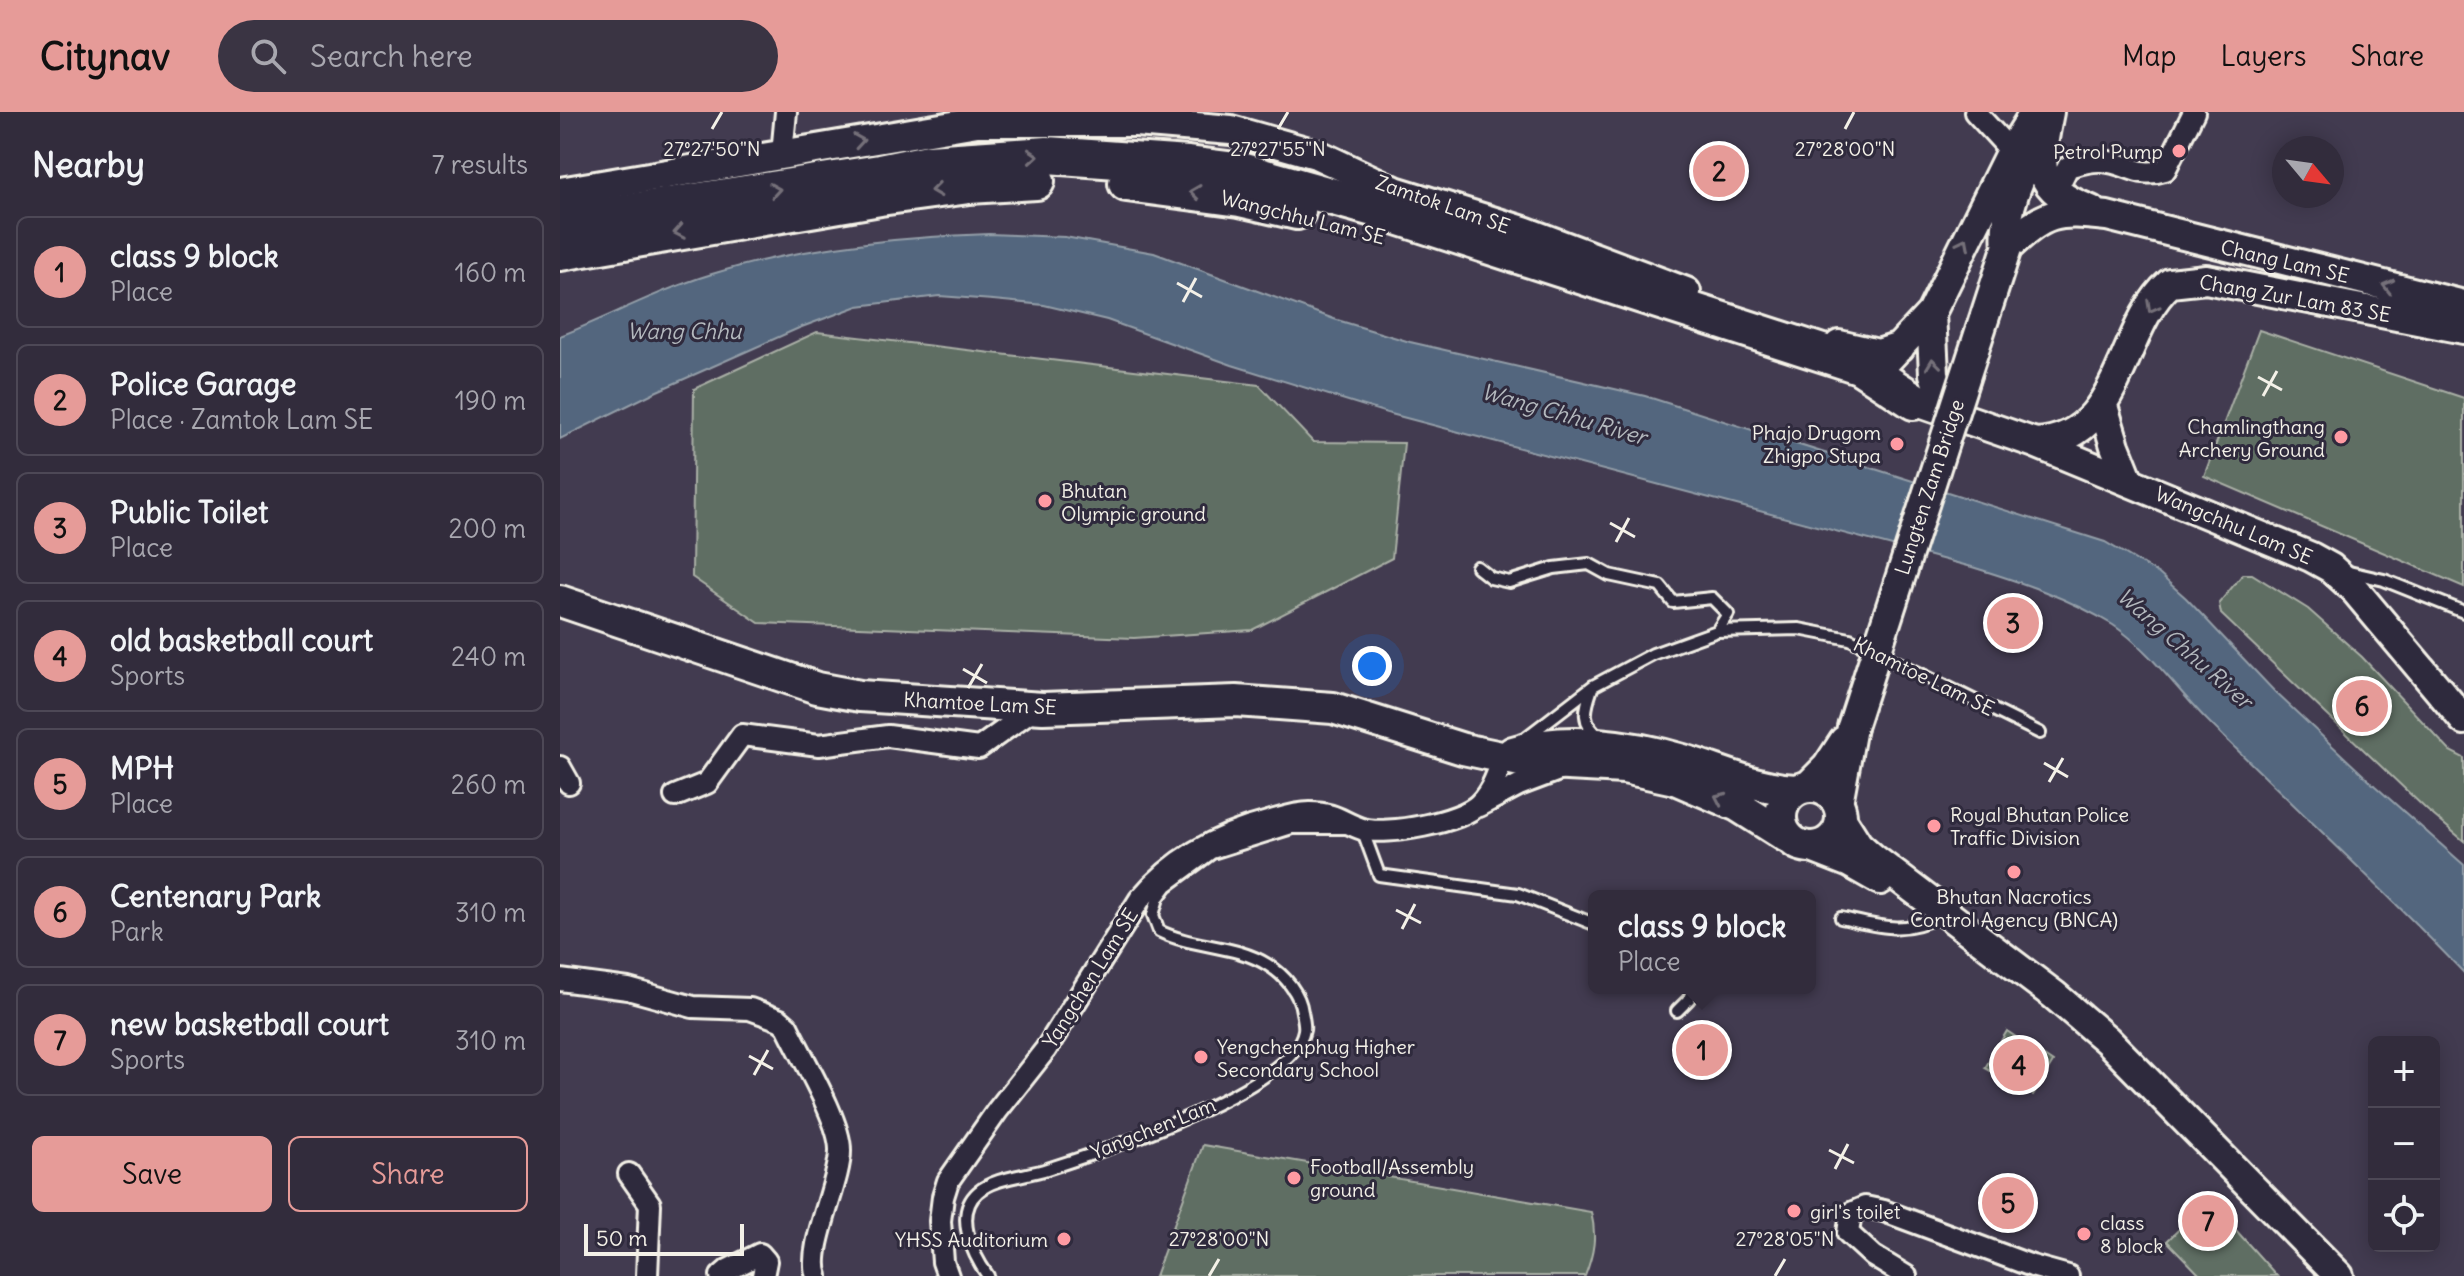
<!DOCTYPE html>
<meta charset="utf-8">
<style>
body{margin:0;font-family:Delius,sans-serif;background:#3a3443;color:#f1f3f6}
.controls{position:absolute;right:24px;bottom:24px;display:grid;overflow:hidden;border-radius:12px;box-shadow:0 4px 20px #0003}
.controls button{width:72px;height:72px;display:grid;place-items:center;padding:0;border:0;border-bottom:2px solid #4d4856;background:#322c3c;color:#f1f3f6;font:40px sans-serif}
.compass{position:absolute;left:1712px;top:24px;width:72px;height:72px;border-radius:50%;background:#322c3c;box-shadow:0 4px 20px #0003;rotate:119deg}
.scale{position:absolute;left:24px;bottom:20px;width:160px;box-sizing:border-box;padding-left:8px;border:4px solid #f4f1e8;border-top:0;font-size:22px;line-height:28px;white-space:nowrap;color:#f4f1e8;-webkit-text-stroke:6px #2f2a3d;paint-order:stroke}
.you{position:absolute;left:812px;top:554px;width:28px;height:28px;margin:-20px;border:6px solid #fff;border-radius:50%;background:#1a73e8;box-shadow:0 0 0 12px #1a73e833}
.badge{display:grid;place-items:center;width:52px;height:52px;border-radius:50%;background:#e69b98;color:#111;font-size:26px;font-weight:700}
.pin{position:absolute;translate:-50% -50%;border:4px solid #fff;box-shadow:0 2px 8px #0006}
.popup{position:absolute;left:1028px;top:778px;width:228px;height:104px;box-sizing:border-box;display:grid;place-content:center;border-radius:12px;background:#322c3c;filter:drop-shadow(0 2px 6px #0005);font-size:26px;white-space:nowrap;color:#a8a7af}
.popup b{font-size:30px;color:#f1f3f6}
.popup::after{content:'';position:absolute;left:50%;top:100%;margin-left:-16px;border:16px solid transparent;border-top-color:#322c3c}
.list{margin:0;padding:0;list-style:none}
h2{display:flex;justify-content:space-between;align-items:center;height:104px;margin:0;padding:0 32px;font-size:34px}
h2 small{font-size:26px;font-weight:400;color:#a8a7af}
.list li{display:grid;grid-template-columns:52px 1fr auto;gap:24px;align-items:center;box-sizing:border-box;height:112px;margin:0 16px 16px;padding:0 16px;border:2px solid #4d4856;border-radius:12px}
.list b{display:block;font-size:30px;white-space:nowrap}
.list p{margin:0;font-size:26px;white-space:nowrap;color:#a8a7af}
.list em{font-size:26px;font-style:normal;color:#a8a7af}
.actions{display:flex;gap:16px;padding:24px 32px}
.actions a{flex:1;padding:18px 0;border:2px solid #e69b98;border-radius:12px;text-align:center;font-size:28px;color:#e69b98}
.actions .main{background:#e69b98;color:#111}
.icon{flex:none;width:44px;height:44px;fill:none;stroke:currentColor;stroke-width:2;stroke-linecap:round;stroke-linejoin:round}
.map{position:relative;flex:none;width:1904px;height:1164px;overflow:hidden}
header{display:flex;align-items:center;gap:48px;box-sizing:border-box;height:112px;padding:0 40px;background:#e69b98;color:#111}
header strong{font-size:38px}
nav{display:flex;gap:44px;margin-inline-start:auto;font-size:28px}
.search{width:560px;height:72px;background:#3a3443;display:flex;align-items:center;gap:20px;box-sizing:border-box;padding:0 28px;border-radius:44px;color:#a8a7af;font-size:30px}
main{display:flex}
aside{flex:1;background:#322c3c}
.map>svg:first-child{display:block}
.green{fill:#5f6e64;stroke:#aab0a6;stroke-width:2}
.water{fill:#53667e;stroke:#939ea8;stroke-width:2}
.lines{fill:none;stroke-linecap:round;stroke-linejoin:round}
.lane-casing{stroke:#f4f1e8;stroke-width:16}
.street-casing{stroke:#f4f1e8;stroke-width:26}
.secondary-casing{stroke:#f4f1e8;stroke-width:34}
.primary-casing{stroke:#f4f1e8;stroke-width:36}
.highway-casing{stroke:#f4f1e8;stroke-width:42}
.lane{stroke:#2f2a3d;stroke-width:10}
.street{stroke:#2f2a3d;stroke-width:20}
.secondary{stroke:#2f2a3d;stroke-width:28}
.primary{stroke:#2f2a3d;stroke-width:30}
.highway{stroke:#2f2a3d;stroke-width:36}
.secondary-bridge-casing{stroke:#f4f1e8;stroke-width:34;stroke-linecap:butt}
.secondary-bridge{stroke:#2f2a3d;stroke-width:28}
.oneway{stroke:#747079}
.ticks{fill:none;stroke:#f4f1e8;stroke-width:3}
.poi-dot{fill:#ff9aa2;stroke:#2f2a3d;stroke-width:3}
.labels{text-anchor:middle;dominant-baseline:central;stroke-width:6;stroke-linejoin:round;paint-order:stroke}
.poi-label{font-size:20px;fill:#f4f1e8;stroke:#2f2a3d;text-anchor:start}
.street-label{font-size:20px;fill:#f4f1e8;stroke:#2f2a3d}
.water-label{font-size:22px;font-style:italic;fill:#b4b9be;stroke:#2f2a3d}
.ticks-label{font-size:20px;text-anchor:middle;fill:#f4f1e8;stroke:#2f2a3d;stroke-width:6;stroke-linejoin:round;paint-order:stroke}
</style>
<header>
<strong>Citynav</strong>
<div class="search"><svg class="icon" aria-label="search" viewBox="0 0 24 24"><circle cx="10" cy="10" r="6"/><path d="M15 15l6 6"/></svg>Search here</div>
<nav><a>Map</a><a>Layers</a><a>Share</a></nav>
</header>
<main>
<aside>
<h2>Nearby<small>7 results</small></h2>
<ul class="list">
<li><span class="badge">1</span><div><b>class 9 block</b><p>Place</p></div><em>160 m</em></li>
<li><span class="badge">2</span><div><b>Police Garage</b><p>Place · Zamtok Lam SE</p></div><em>190 m</em></li>
<li><span class="badge">3</span><div><b>Public Toilet</b><p>Place</p></div><em>200 m</em></li>
<li><span class="badge">4</span><div><b>old basketball court</b><p>Sports</p></div><em>240 m</em></li>
<li><span class="badge">5</span><div><b>MPH</b><p>Place</p></div><em>260 m</em></li>
<li><span class="badge">6</span><div><b>Centenary Park</b><p>Park</p></div><em>310 m</em></li>
<li><span class="badge">7</span><div><b>new basketball court</b><p>Sports</p></div><em>310 m</em></li>
</ul>
<div class="actions"><a class="main">Save</a><a>Share</a></div>
</aside>
<div class="map">
<svg width="1904" height="1164" viewBox="0 0 1904 1164">
<rect width="100%" height="100%" fill="#423b50"/>
<filter id="ink" filterUnits="userSpaceOnUse"><feTurbulence type="fractalNoise" baseFrequency=".0125" numOctaves="2"/><feDisplacementMap in="SourceGraphic" scale="16" xChannelSelector="R" yChannelSelector="G"/><feConvolveMatrix kernelMatrix="1 2 1 2 8 2 1 2 1" color-interpolation-filters="sRGB"/></filter>
<g filter="url(#ink)">
<path class="green" d="M1699,218L1904,286V475L1644,364Z
M257,220L699,273L753,330L844,331L832,446L692,518L574,526L199,511L132,465L134,277Z
M1683,462H1692L1748,497L1802,545L1890,639L1904,646V729L1867,698L1661,502L1659,491Z
M1447,919L1493,950L1473,983L1425,956Z
M643,1033L1031,1100C1037,1124 1034,1141 1025,1164H595Z
M1649,1088L1717,1164H1641L1607,1129Z"/>
<path class="water" d="M429,122L505,125L594,141L774,207L850,230L1085,284L1545,430L1599,462L1626,486L1715,580L1815,674L1904,753V861C1821,774 1732,693 1647,608C1617,578 1589,537 1553,513C1509,486 1461,470 1412,455L827,301L672,253L547,208L484,193L433,188L379,184L298,194L239,216L95,280L0,327V224C51,204 99,178 152,162C240,135 337,125 429,122Z"/>
<g class="lines">
<g class="lane-casing">
<path id="lane" d="M917,455L931,466L949,470L994,456L1029,452L1049,463L1100,474L1113,490L1152,486L1168,502L1157,519
M1789,460L1824,468L1904,500
M1032,576C1025,597 1020,610 1040,625
M964,627L1033,574L1093,542L1157,519L1239,517L1290,527L1480,621
M802,717L819,763L958,782L1034,812
M1281,806C1322,815 1343,823 1382,803
M1117,899L1129,887L1133,876
M428,1164C413,1143 393,1102 418,1080C435,1065 466,1064 487,1057C540,1040 734,977 744,918C745,913 743,905 742,900C740,882 725,863 708,853C675,832 633,836 599,819L593,803L598,786L607,774L652,741L732,716H787"/>
</g>
<g class="street-casing">
<path id="street" d="M1415,0L1451,39
M222,42L226,0
M1508,87L1499,73L1508,55C1519,52 1530,48 1541,49C1567,50 1578,67 1605,58L1634,0
M0,655L9,671
M115,684L147,671L182,623L259,633L328,624L419,636L476,595
M919,694L959,673L999,658
M0,868L68,877L133,895L190,897L220,908L227,914C241,944 280,1008 280,1038C281,1069 246,1137 257,1164
M69,1062L90,1092L87,1164
M161,1164L168,1158L200,1142L206,1149L203,1164
M388,1164L383,1150L380,1109L383,1085L388,1069L437,999L486,937L580,787C614,746 657,723 708,710C722,706 736,701 750,701C776,701 781,710 802,717C827,724 901,710 919,692C932,679 938,661 944,643
M1346,1164L1313,1144L1288,1121L1291,1101L1305,1095L1324,1099L1472,1154L1508,1164"/>
</g>
<g class="secondary-casing">
<path id="secondary" d="M1489,0C1478,56 1473,76 1531,98
M0,80L417,10H576L671,18L756,42L835,79L964,119L1126,180
M1447,136C1485,100 1495,98 1547,104L1904,193
M1447,136C1443,97 1461,62 1478,27
M1371,201L1374,262L1387,301
M1279,233L1318,242L1340,235
M1327,248L1371,201L1451,39L1475,0
M1354,289L1475,331L1751,445L1771,456L1794,477L1904,608
M1543,294L1555,334L1569,369
M1475,331C1563,328 1558,216 1610,171L1646,167L1904,217
M1248,674L1267,655L1284,629
M1278,691L1292,615
M1281,706L1298,733L1314,747L1494,883L1547,928L1779,1164
M1249,735L1290,751L1320,768"/>
</g>
<g class="primary-casing">
<path id="primary" d="M0,489L257,576L300,584L483,596L676,589L773,596L903,637L970,651L1064,656L1115,667L1178,694L1227,725
M953,640C1004,623 1071,633 1123,648C1161,659 1195,676 1236,678
M1221 705a30 30 0 1 1 60 0a30 30 0 1 1-60 0Z"/>
</g>
<g class="highway-casing">
<path id="highway" d="M567,71L680,86L737,99
M0,111L320,61L369,51L487,43L628,53L684,60L813,96L1299,253L1354,289
M0,140L320,85L409,73L476,69"/>
</g>
<use href="#lane" class="lane"/>
<use href="#street" class="street"/>
<use href="#secondary" class="secondary"/>
<use href="#primary" class="primary"/>
<use href="#highway" class="highway"/>
<g class="secondary-bridge-casing">
<path id="secondary-bridge" d="M1292,615L1447,136"/>
</g>
<use href="#secondary-bridge" class="secondary-bridge"/>
</g>
<defs><path id="oneway-chevron" d="M-2-3.5L2.5 0L-2 3.5" fill="none" stroke-width="1.6" stroke-linecap="round" stroke-linejoin="round" transform="scale(2)"/></defs>
<g class="oneway">
<use href="#oneway-chevron" transform="translate(299 29) rotate(-9)"/>
<use href="#oneway-chevron" transform="translate(473 44) rotate(-4)"/>
<use href="#oneway-chevron" transform="translate(215 78) rotate(-9)"/>
<use href="#oneway-chevron" transform="translate(376 78) rotate(173)"/>
<use href="#oneway-chevron" transform="translate(635 80) rotate(-172)"/>
<use href="#oneway-chevron" transform="translate(119 120) rotate(170)"/>
<use href="#oneway-chevron" transform="translate(1404 131) rotate(-63)"/>
<use href="#oneway-chevron" transform="translate(1828 174) rotate(-166)"/>
<use href="#oneway-chevron" transform="translate(1592 195) rotate(119)"/>
<use href="#oneway-chevron" transform="translate(1373 252) rotate(-97)"/>
<use href="#oneway-chevron" transform="translate(1160 686) rotate(-155)"/>
</g>
</g>
<path class="ticks" d="M152,17L162,0M718,17L728,0M1285,17L1294,0M617,171L642,185M623,190L636,166M1698,265L1722,278M1703,284L1717,259M1050,411L1075,425M1056,430L1069,406M403,557L427,571M408,576L422,552M1484,651L1508,665M1489,670L1503,646M836,798L861,811M842,817L855,792M189,944L213,957M194,963L208,938M1269,1038L1294,1051M1275,1057L1288,1032M649,1164L659,1147M1215,1164L1225,1147"/>
<g class="poi-dot">
<circle cx="1619" cy="39" r="8"/>
<circle cx="1781" cy="325" r="8"/>
<circle cx="1337" cy="332" r="8"/>
<circle cx="485" cy="389" r="8"/>
<circle cx="1374" cy="714" r="8"/>
<circle cx="1454" cy="760" r="8"/>
<circle cx="641" cy="945" r="8"/>
<circle cx="734" cy="1066" r="8"/>
<circle cx="1234" cy="1099" r="8"/>
<circle cx="1524" cy="1122" r="8"/>
<circle cx="504" cy="1127" r="8"/>
</g>
<g class="labels">
<g class="poi-label">
<text x="1603" y="39" text-anchor="end">Petrol Pump</text>
<text x="1765" y="314" text-anchor="end">Chamlingthang<tspan x="1765" dy="23">Archery Ground</tspan></text>
<text x="1321" y="320" text-anchor="end">Phajo Drugom<tspan x="1321" dy="23">Zhigpo Stupa</tspan></text>
<text x="501" y="378">Bhutan<tspan x="501" dy="23">Olympic ground</tspan></text>
<text x="1390" y="702">Royal Bhutan Police<tspan x="1390" dy="23">Traffic Division</tspan></text>
<text x="1454" y="784" text-anchor="middle">Bhutan Nacrotics<tspan x="1454" dy="23">Control Agency (BNCA)</tspan></text>
<text x="657" y="934">Yengchenphug Higher<tspan x="657" dy="23">Secondary School</tspan></text>
<text x="750" y="1054">Football/Assembly<tspan x="750" dy="23">ground</tspan></text>
<text x="1250" y="1099">girl's toilet</text>
<text x="1540" y="1110">class<tspan x="1540" dy="23">8 block</tspan></text>
<text x="488" y="1127" text-anchor="end">YHSS Auditorium</text>
</g>
<g class="street-label">
<text transform="translate(883 92) rotate(19)">Zamtok Lam SE</text>
<text transform="translate(743 105) rotate(14)">Wangchhu Lam SE</text>
<text transform="translate(1725 149) rotate(13)">Chang Lam SE</text>
<text transform="translate(1735 186) rotate(10)">Chang Zur Lam 83 SE</text>
<text transform="translate(1369 375) rotate(-72)">Lungten Zam Bridge</text>
<text transform="translate(1674 413) rotate(23)">Wangchhu Lam SE</text>
<text transform="translate(1364 564) rotate(26)">Khamtoe Lam SE</text>
<text transform="translate(420 591) rotate(3)">Khamtoe Lam SE</text>
<text transform="translate(530 866) rotate(-58)">Yangchen Lam SE</text>
<text transform="translate(593 1016) rotate(-22)">Yangchen Lam</text>
</g>
<g class="water-label">
<text x="124" y="219">Wang Chhu</text>
<text transform="translate(1004 302) rotate(16)">Wang Chhu River</text>
<text transform="translate(1625 536) rotate(41)">Wang Chhu River</text>
</g>
</g>
<g class="ticks-label">
<text x="152" y="44">27°27'50"N</text>
<text x="718" y="44">27°27'55"N</text>
<text x="1285" y="44">27°28'00"N</text>
<text x="659" y="1134">27°28'00"N</text>
<text x="1225" y="1134">27°28'05"N</text>
</g>
</svg>
<div class="controls">
<button>+</button>
<button>−</button>
<button><svg class="icon" aria-label="locate" viewBox="0 0 24 24"><circle cx="12" cy="12" r="6"/><path d="M12 2v4M12 18v4M2 12h4M18 12h4"/></svg></button>
</div>
<svg class="compass" viewBox="-18 -18 36 36"><path d="M0-13l5 13h-10z" fill="#e53935"/><path d="M0 13l5-13h-10z" fill="#a8a7af"/></svg>
<div class="scale">50 m</div>
<div class="you"></div>
<div class="pin badge" style="left:1142px;top:938px">1</div>
<div class="popup"><b>class 9 block</b>Place</div>
<div class="pin badge" style="left:1159px;top:59px">2</div>
<div class="pin badge" style="left:1453px;top:511px">3</div>
<div class="pin badge" style="left:1459px;top:953px">4</div>
<div class="pin badge" style="left:1448px;top:1091px">5</div>
<div class="pin badge" style="left:1802px;top:594px">6</div>
<div class="pin badge" style="left:1648px;top:1109px">7</div>
</div>
</main>
